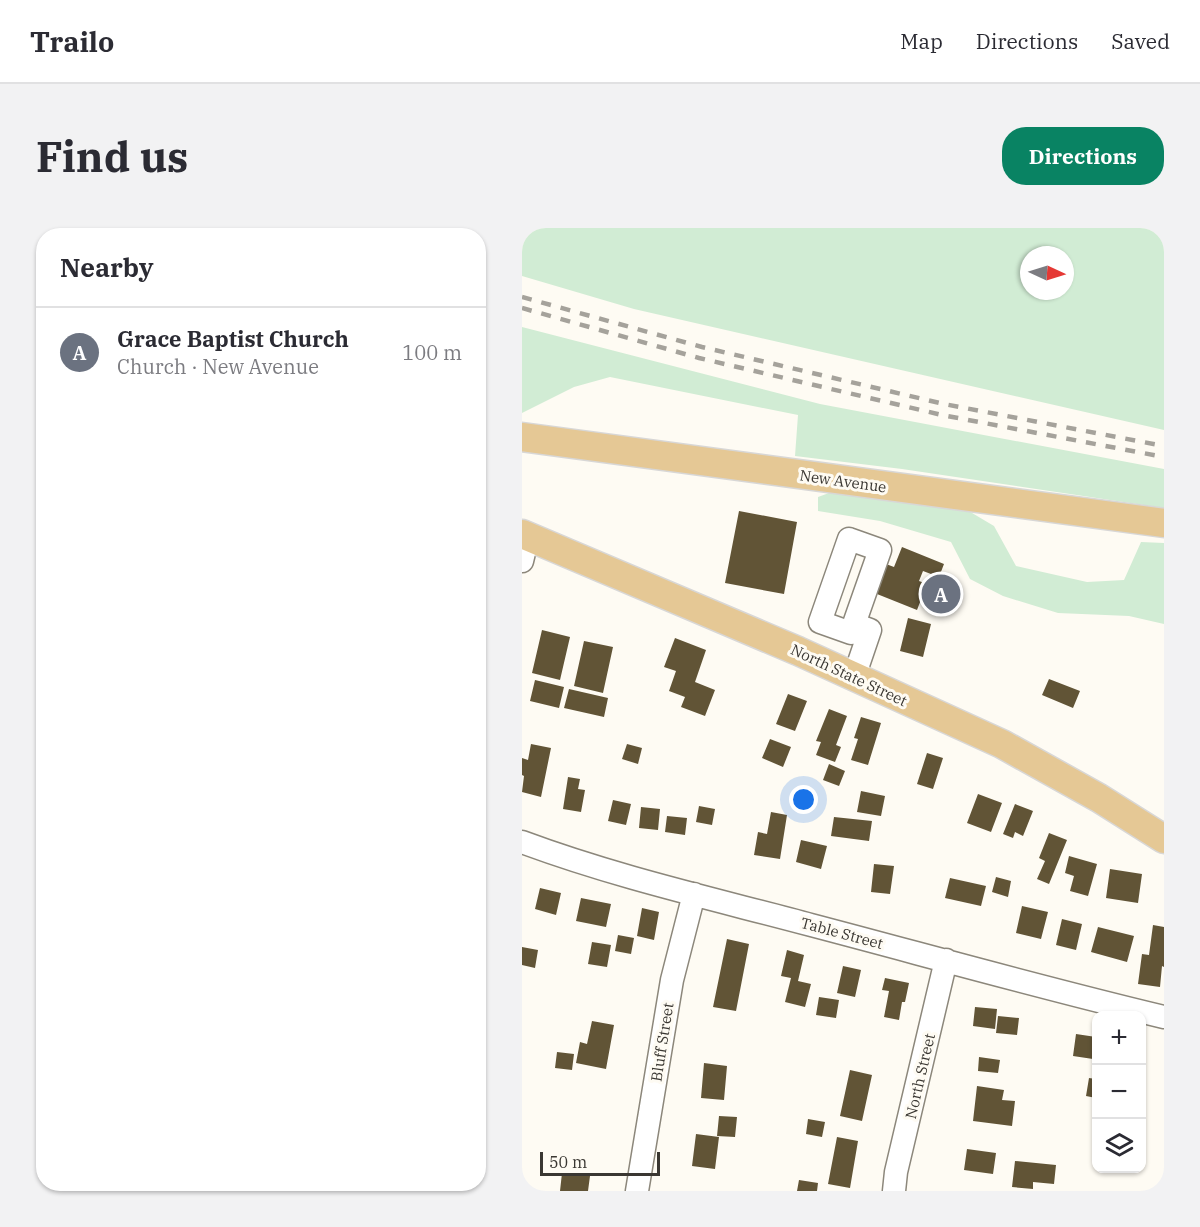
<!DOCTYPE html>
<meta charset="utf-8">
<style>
body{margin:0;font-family:"IBM Plex Serif",serif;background:#f2f2f3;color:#2b2b33}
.controls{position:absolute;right:18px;bottom:18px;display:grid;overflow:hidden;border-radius:12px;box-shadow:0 2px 4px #0004}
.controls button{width:54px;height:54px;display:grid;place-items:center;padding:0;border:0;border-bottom:2px solid #e1e1e2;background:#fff;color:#2b2b33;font:30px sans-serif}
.compass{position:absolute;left:498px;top:18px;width:54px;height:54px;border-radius:50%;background:#fff;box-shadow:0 2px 4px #0004;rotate:94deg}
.scale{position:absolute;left:18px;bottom:15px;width:120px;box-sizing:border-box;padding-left:6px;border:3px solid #3a3732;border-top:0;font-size:16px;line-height:21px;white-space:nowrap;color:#3a3732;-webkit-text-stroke:4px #fefbf3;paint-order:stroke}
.you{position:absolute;left:282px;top:572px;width:21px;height:21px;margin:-15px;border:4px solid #fff;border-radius:50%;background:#1a73e8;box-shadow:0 0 0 9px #1a73e833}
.badge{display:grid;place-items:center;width:39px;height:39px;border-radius:50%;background:#098363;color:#fff;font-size:20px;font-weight:700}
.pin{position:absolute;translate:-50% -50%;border:3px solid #fff;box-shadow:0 2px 6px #0006}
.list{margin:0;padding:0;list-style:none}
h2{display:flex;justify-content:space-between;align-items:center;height:78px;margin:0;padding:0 24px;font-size:26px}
h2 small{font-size:20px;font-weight:400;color:#7c7c81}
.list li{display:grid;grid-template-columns:39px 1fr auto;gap:18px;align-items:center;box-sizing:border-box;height:90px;padding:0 24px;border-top:2px solid #e1e1e2}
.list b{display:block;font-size:22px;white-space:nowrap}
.list p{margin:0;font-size:20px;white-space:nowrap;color:#7c7c81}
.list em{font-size:20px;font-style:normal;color:#7c7c81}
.icon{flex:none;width:33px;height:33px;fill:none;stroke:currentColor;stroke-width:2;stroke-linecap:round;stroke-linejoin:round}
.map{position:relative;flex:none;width:642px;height:963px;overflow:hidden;border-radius:24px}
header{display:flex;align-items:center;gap:36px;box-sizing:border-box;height:84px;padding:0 30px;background:#fff;border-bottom:2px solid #e1e1e2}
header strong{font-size:28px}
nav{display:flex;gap:33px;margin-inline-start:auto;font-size:21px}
.intro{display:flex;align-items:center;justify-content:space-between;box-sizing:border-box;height:144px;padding:0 36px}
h1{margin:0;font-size:42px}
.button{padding:15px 27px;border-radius:24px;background:#098363;color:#fff;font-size:21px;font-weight:700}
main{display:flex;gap:36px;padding:0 36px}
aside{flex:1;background:#fff;border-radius:24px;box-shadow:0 2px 4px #0004}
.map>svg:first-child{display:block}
.green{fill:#d1ecd4;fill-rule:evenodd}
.building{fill:#615436}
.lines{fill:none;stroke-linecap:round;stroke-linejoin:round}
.minor-casing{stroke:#8c877b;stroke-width:25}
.major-casing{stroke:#d8d7d6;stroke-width:31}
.minor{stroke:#fff;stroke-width:22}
.major{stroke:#e5c895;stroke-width:28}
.rail{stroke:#a5a29b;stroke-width:4.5;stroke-dasharray:10 10;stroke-linecap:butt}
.labels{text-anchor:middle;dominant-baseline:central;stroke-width:6;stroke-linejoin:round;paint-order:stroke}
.street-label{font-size:15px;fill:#3a3732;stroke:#fefbf3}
</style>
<header>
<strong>Trailo</strong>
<nav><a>Map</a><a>Directions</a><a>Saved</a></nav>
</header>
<div class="intro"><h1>Find us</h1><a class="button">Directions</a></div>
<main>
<aside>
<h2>Nearby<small></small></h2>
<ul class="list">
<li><span class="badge" style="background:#6b7280">A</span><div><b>Grace Baptist Church</b><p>Church · New Avenue</p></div><em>100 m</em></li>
</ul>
</aside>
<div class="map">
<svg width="642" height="963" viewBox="0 0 642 963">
<rect width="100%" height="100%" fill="#fefbf3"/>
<path class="green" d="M0,0H642V202L112,81L0,48ZM507,27H543V63H507Z
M0,99L298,176L642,241V280L380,241L273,228L276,187L88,149L52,159L0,185Z
M307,265L445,282L472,298L494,338L565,354L602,352L619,314L642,315V396L607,388L536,385L481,368L448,351L429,314L358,293L296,283V269Z"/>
<path class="building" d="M217,283L275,294L262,366L203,355Z
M380,319L422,336L417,349L401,343L397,353L405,356L395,382L345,362L364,336L372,339Z
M386,390L409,396L401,429L378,423Z
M20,402L48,409L38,452L10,445Z
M153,410L184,422L173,454L193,462L183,488L159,479L163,469L147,463L154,443L142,439Z
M62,413L91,419L81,465L52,458Z
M527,451L558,463L551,480L520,467Z
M13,452L42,459L37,480L8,473Z
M47,461L86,470L82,489L42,480Z
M266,466L285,473L273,503L254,496Z
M307,481L325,488L314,517L319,519L313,534L294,527L299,514L294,513Z
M339,489L359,495L346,537L329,532L336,511L332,510Z
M248,511L269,519L261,539L240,530Z
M9,516L29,520L19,569L0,564L2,548L0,547V530L6,532Z
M105,516L120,520L116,536L100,531Z
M405,525L421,530L411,561L395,556Z
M307,536L323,543L317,558L301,552Z
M46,549L58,551L56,561L63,562L59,584L41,581Z
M339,563L363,568L359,588L335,584Z
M456,566L480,575L469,604L445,595Z
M91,572L109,576L104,597L86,593Z
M493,576L511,583L501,608L493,604L491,610L481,606Z
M177,578L193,581L190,597L174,594Z
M119,579L138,581L136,602L117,600Z
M249,584L265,587L258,631L232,627L236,604L245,606Z
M145,588L165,590L163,607L143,604Z
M312,589L350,593L347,613L309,608Z
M527,605L545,612L527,656L515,651L523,633L517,630Z
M279,612L305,618L299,641L274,634Z
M547,628L575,636L566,668L548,663L552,648L543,645Z
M352,636L372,638L368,666L349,664Z
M588,641L620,646L616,675L584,670Z
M474,649L489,653L486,669L470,664Z
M428,650L464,658L459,678L423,670Z
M18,660L39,665L34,687L13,681Z
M59,670L89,676L84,699L54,693Z
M500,678L526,684L519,711L494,705Z
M120,680L137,684L132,712L115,708Z
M540,691L560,696L554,722L534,717Z
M631,697L642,699V739L640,738L638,759L616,756L620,726L627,727Z
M576,699L612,708L605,734L569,724Z
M96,707L112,710L109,726L93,723Z
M205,711L227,716L214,783L191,779Z
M70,714L89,717L85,739L66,736Z
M0,719L16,722L13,740L0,737Z
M265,722L282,727L276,753L289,756L283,779L263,774L269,750L259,748Z
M321,738L339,742L333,769L315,765Z
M363,750L387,755L383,774H380L377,792L362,789L367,763L360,762Z
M297,769L317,772L314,790L294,787Z
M453,779L475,781L473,801L451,798Z
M476,788L497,790L495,807L474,805Z
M70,793L92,797L84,841L54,835L58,814L65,816Z
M554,806L574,809L571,831L551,828Z
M35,824L52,826L50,842L33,840Z
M457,829L478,832L476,845L456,843Z
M182,835L205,838L202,872L179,870Z
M328,842L350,847L340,893L318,888Z
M567,850L574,851V870L564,868Z
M455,858L482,862L480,872L493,873L490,898L451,893Z
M197,888L215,889L213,909L195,908Z
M286,891L303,894L300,909L284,906Z
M174,906L197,909L193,941L170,938Z
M315,909L336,913L328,960L306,956Z
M445,921L474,925L471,946L442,942Z
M493,933L534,937L532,956L511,954V961L490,959Z
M40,945L68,948L66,963H38Z
M277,952L296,955L295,963H275Z"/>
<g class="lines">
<g class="minor-casing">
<path id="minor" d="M0,333L6,308
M329,405L298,394L327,311L358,322L332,396L348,402L332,449
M0,614C94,649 192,671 289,697C407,728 524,761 642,789
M115,963L150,752L172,666
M372,963L374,944L424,732"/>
</g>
<g class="major-casing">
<path id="major" d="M0,209L642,295
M0,306L276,423L480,516L577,570L642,611"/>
</g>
<use href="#minor" class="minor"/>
<use href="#major" class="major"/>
<path class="rail" d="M0,69L180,119L422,176L642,218
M0,80L177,130L420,187L642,229"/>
</g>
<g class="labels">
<g class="street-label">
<text transform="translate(321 253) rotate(8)">New Avenue</text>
<text transform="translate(327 447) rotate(25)">North State Street</text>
<text transform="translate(320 705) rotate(15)">Table Street</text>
<text transform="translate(140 814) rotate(-81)">Bluff Street</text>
<text transform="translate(398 848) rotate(-77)">North Street</text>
</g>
</g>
</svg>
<div class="controls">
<button>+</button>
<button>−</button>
<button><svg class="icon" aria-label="layers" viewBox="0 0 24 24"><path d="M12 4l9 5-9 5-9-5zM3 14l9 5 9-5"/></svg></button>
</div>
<svg class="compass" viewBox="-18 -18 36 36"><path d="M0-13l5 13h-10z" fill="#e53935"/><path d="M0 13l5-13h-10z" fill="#7c7c81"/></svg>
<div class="scale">50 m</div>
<div class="you"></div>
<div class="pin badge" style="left:419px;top:366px;background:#6b7280">A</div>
</div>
</main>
